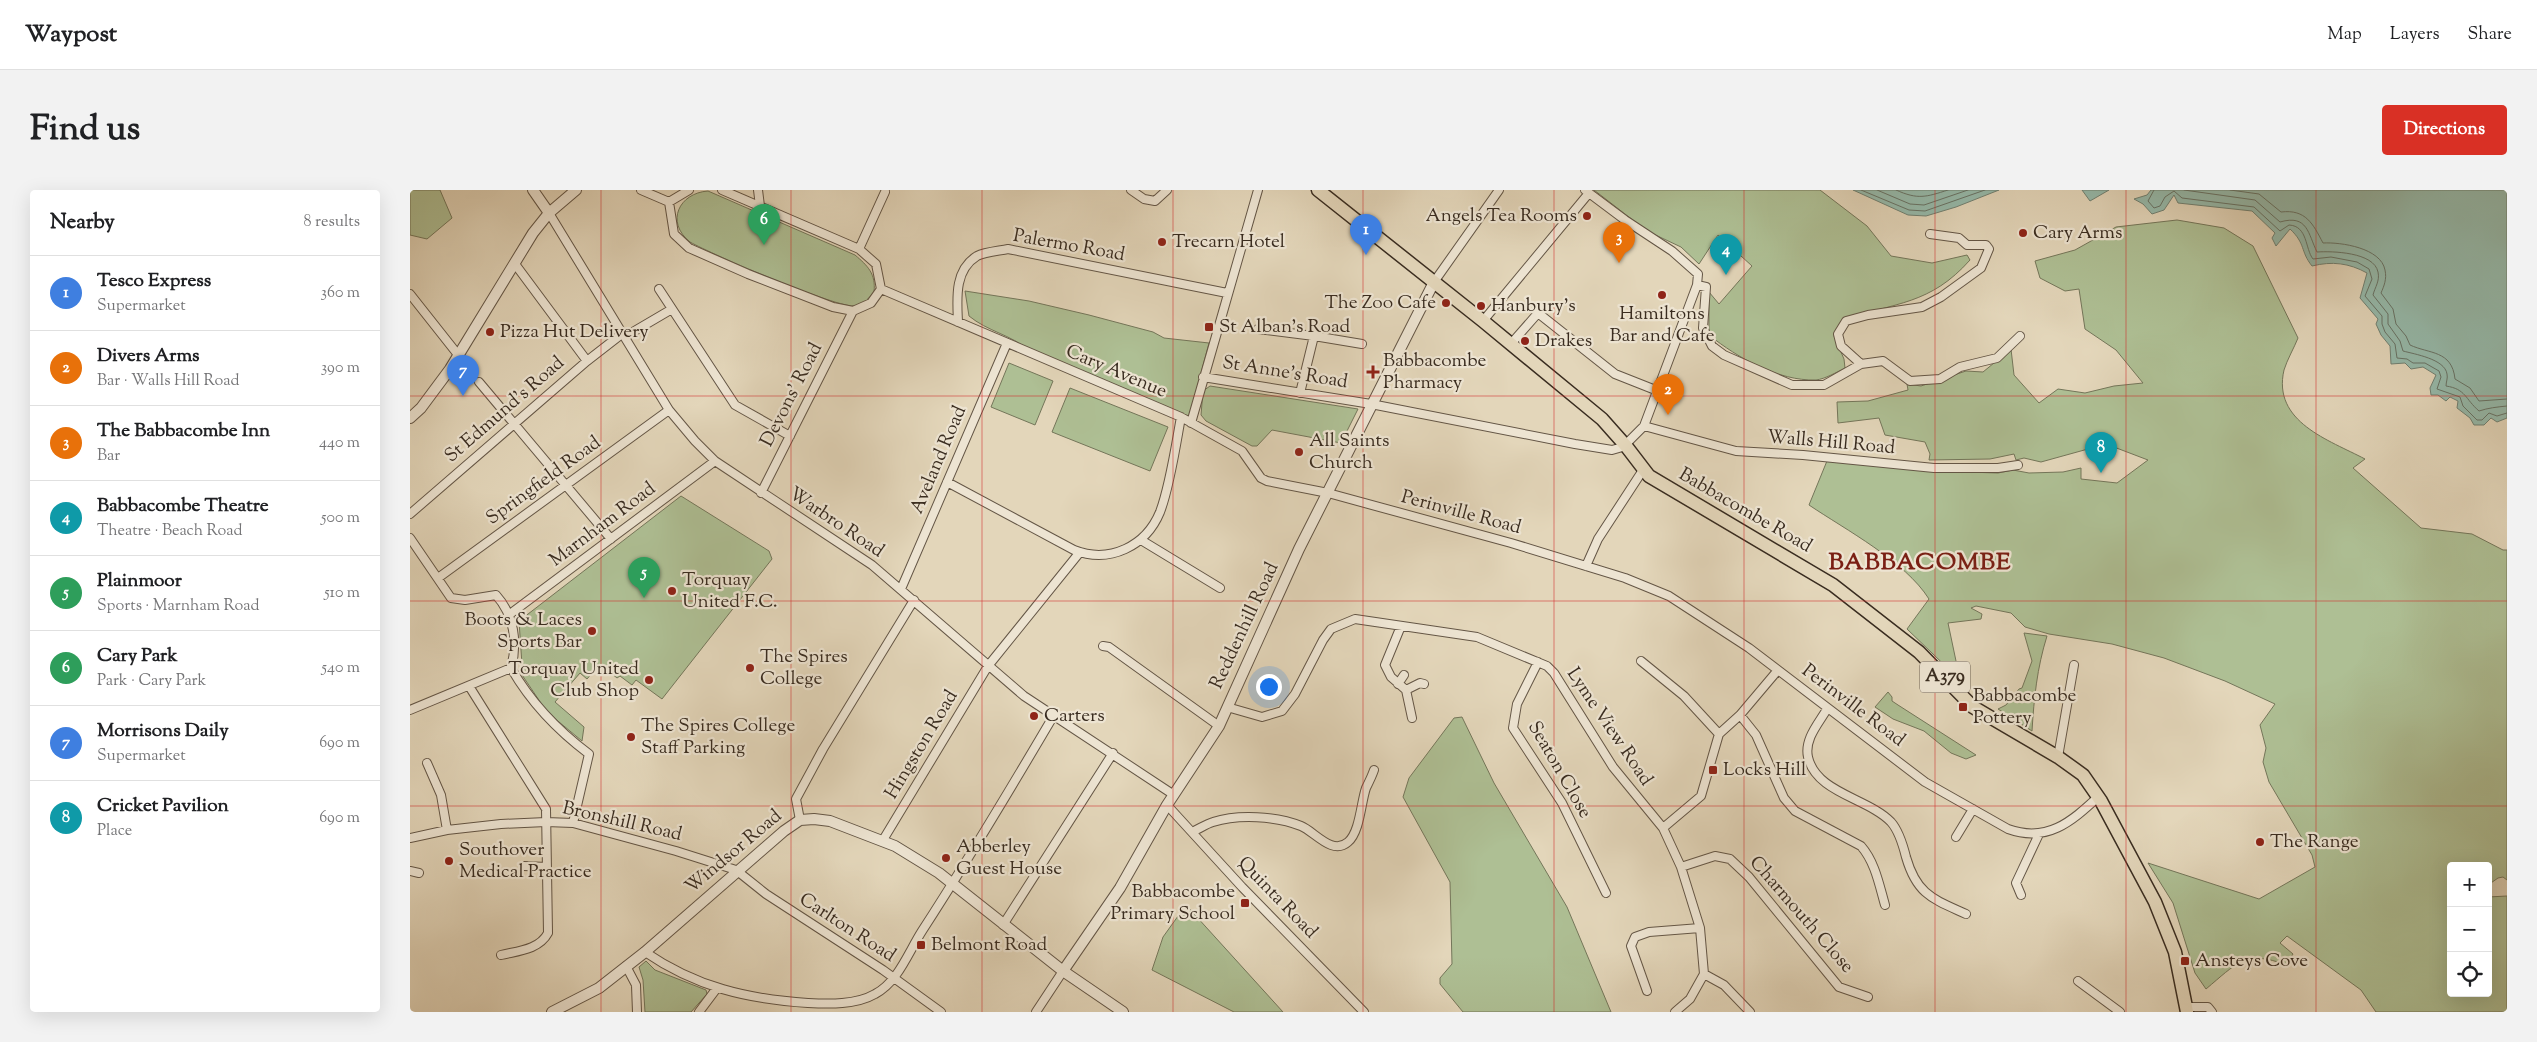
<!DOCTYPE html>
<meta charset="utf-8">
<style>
body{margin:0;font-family:"Sorts Mill Goudy",serif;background:#f2f2f2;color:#202124}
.controls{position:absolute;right:15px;bottom:15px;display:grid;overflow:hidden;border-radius:5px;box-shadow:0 5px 20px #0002}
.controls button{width:45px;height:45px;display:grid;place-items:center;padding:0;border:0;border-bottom:1px solid #e0e0e0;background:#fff;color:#202124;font:25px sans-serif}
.you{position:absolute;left:858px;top:496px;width:18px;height:18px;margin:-12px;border:4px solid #fff;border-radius:50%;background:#1a73e8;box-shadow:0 0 0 8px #1a73e833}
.badge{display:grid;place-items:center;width:32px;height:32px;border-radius:50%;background:#d93025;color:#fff;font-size:16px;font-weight:700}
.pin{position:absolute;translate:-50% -41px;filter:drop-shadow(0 1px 2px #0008)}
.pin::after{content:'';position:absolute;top:26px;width:18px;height:15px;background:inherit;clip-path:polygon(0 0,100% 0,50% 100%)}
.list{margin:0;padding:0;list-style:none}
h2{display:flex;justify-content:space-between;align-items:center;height:65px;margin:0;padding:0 20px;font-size:21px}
h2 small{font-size:16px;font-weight:400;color:#757577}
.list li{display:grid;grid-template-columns:32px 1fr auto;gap:15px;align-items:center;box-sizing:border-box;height:75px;padding:0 20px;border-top:1px solid #e0e0e0}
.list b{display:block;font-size:19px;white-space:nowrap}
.list p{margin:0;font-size:16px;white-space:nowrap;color:#757577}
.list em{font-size:16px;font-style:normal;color:#757577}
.icon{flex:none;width:28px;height:28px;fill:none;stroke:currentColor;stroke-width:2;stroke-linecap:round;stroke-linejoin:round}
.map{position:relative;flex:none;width:2097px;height:822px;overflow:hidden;border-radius:5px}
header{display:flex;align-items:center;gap:30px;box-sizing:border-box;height:70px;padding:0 25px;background:#fff;border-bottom:1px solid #e0e0e0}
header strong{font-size:24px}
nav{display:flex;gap:28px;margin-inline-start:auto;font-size:18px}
.intro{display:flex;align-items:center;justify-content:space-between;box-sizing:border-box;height:120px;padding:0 30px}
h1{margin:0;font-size:35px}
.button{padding:12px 22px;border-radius:5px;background:#d93025;color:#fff;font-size:18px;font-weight:700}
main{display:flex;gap:30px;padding:0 30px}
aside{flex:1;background:#fff;border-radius:5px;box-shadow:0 5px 20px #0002}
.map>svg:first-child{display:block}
.green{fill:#aebf94;stroke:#74765a}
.water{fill:#96baab;stroke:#718173}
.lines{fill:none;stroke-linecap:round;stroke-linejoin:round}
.shore{stroke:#687366;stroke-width:1}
.minor-casing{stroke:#645646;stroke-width:10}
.tertiary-casing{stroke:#645646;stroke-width:12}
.primary-casing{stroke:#392c20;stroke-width:15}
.minor{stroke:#ede4d2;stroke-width:8}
.tertiary{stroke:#ede4d2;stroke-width:10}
.primary{stroke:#e3d6ba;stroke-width:12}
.grid{fill:none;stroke:#d62828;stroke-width:1;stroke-opacity:0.55}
.poi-dot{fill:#8f2418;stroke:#ede4d2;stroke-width:2}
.labels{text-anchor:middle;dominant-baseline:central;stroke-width:4.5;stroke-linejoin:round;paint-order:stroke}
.shield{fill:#ede4d2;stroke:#6f6355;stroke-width:1}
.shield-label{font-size:18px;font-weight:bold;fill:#392c20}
.poi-label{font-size:19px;fill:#392c20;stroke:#ede4d2;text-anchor:start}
.street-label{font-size:19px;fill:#392c20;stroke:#ede4d2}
.district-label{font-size:24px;font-weight:bold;letter-spacing:1px;fill:#7a1f14;stroke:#ede4d2}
</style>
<header>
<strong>Waypost</strong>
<nav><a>Map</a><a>Layers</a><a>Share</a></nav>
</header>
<div class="intro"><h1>Find us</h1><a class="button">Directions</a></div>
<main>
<aside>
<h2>Nearby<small>8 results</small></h2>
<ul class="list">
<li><span class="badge" style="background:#3f7fe0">1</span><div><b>Tesco Express</b><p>Supermarket</p></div><em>360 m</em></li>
<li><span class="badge" style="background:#e8710a">2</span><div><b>Divers Arms</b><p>Bar · Walls Hill Road</p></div><em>390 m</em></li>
<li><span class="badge" style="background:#e8710a">3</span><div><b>The Babbacombe Inn</b><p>Bar</p></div><em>440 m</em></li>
<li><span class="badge" style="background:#0f9aa8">4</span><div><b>Babbacombe Theatre</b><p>Theatre · Beach Road</p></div><em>500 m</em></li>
<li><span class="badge" style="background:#2e9e5b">5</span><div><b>Plainmoor</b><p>Sports · Marnham Road</p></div><em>510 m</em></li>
<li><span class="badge" style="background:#2e9e5b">6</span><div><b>Cary Park</b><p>Park · Cary Park</p></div><em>540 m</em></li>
<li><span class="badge" style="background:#3f7fe0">7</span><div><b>Morrisons Daily</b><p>Supermarket</p></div><em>690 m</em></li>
<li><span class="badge" style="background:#0f9aa8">8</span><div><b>Cricket Pavilion</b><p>Place</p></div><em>690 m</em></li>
</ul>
</aside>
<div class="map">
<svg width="2097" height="822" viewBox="0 0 2097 822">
<rect width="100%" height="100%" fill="#e3d6ba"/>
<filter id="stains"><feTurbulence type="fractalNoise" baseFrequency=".004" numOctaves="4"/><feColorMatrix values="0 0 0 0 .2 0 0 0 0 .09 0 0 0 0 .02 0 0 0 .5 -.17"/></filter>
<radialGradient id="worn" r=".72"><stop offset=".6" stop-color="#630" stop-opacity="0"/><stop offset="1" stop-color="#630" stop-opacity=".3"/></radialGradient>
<path class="green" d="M0,0H30L42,28L17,49L0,45Z
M1184,0H1410L1457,36L1481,66L1522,73L1557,65L1560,70C1520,115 1486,112 1433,130L1424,146L1434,169L1435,178C1427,182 1415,189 1406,190C1368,191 1328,168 1299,145V102L1309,114L1342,76L1308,45L1289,74L1271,57L1237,41Z
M298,1L445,65C458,76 466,84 464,102C459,108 454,114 446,116C428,119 301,64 280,52C255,32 269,3 298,1Z
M1767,30L1814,38L1843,56L1888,148C1884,158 1877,170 1874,180C1862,232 1919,250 1955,269L1943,278L2011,338L2062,344L2093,360H2097V690L2093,687L2088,688L2078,695V676H2041V803H2078V707L2097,706V822H1966L1951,800L1877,746L1870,753L1883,764L1876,775C1836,759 1826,774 1796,799L1785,783L1763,713L1738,673L1849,709L1905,677L1902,665L1859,592L1853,572L1856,558L1850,535L1865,514L1815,491L1754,468L1702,454L1639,444L1615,437L1601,423L1566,416L1561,418L1572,424L1571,429L1538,433L1550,490L1497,439L1519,409C1495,371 1436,340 1399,315L1419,266L1524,281L1588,283L1603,280L1619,283L1653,282L1671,278V289L1707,293L1738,270L1696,254L1631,272L1614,268L1606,270L1604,264L1580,269L1519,270L1520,264L1515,252L1475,245L1469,228L1428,233L1427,212L1458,211L1498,200L1497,194L1511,196L1556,181L1573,182L1601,159L1604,185L1629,213L1648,199L1675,203L1704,196L1733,193L1706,160L1675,139L1669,99L1655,101L1630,88L1625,71L1665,60L1706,37Z
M555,101L619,111L679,125L743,142L754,148L799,153L779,228L619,160C601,145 577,141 559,126Z
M599,173L643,191L625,235L581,217Z
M800,196L948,219L931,253L862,240L847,256H842L796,231L791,225L793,201Z
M660,198L758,237L740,281L642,242Z
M271,306L359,361L362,369L252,509L226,490L222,495L210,486L207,488L190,474L177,489L170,483L145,512L174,537L172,551L137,522L110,482L112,475L109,431Z
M1614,443L1637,446C1627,478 1624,508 1622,541L1588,519L1596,515L1609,499L1612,498L1622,471Z
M1478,502L1482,507V511L1488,515L1566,565L1556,569L1541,563L1514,541L1483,529L1465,517Z
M1052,527L1084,593L1157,717L1201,822H1053L1030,794V788L1042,774L1040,692L993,607L999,588L1044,528Z
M776,715L873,822H824L742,780L753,747Z
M236,771L245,780L296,800L297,804L281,822H235L233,790L229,777Z"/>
<path class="water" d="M1443,0H1589L1546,17L1516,26L1498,25Z
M1672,0H1699L1680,11Z
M1741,0H2097V228L2087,232L2081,228L2074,235H2064L2060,228L2047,218L2048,211L2040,207L2036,211L2028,205H2021L2020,198L2026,185L2013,177L2001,179L1995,173L1981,174L1980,156L1971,145L1966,134L1968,129L1950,108L1957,83C1939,73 1922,71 1902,76C1890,61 1896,54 1880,39L1866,56L1862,48L1865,43L1842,21L1768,13L1764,5L1754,20L1742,24L1733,14L1724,9L1737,5Z"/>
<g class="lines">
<path class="shore" d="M1451,0L1499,20L1515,21L1575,0
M1467,0L1500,14L1514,15L1558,0
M1486,0C1508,10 1516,7 1538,0
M1744,0L1738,11L1744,18L1750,16L1755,7L1764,1L1772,8L1844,17L1870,41L1879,35C1898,36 1895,59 1903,69L1921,67L1947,72L1959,79L1962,89L1955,106L1972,126V134L1975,142L1985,154L1987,168L1997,169L2003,173H2015L2029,181L2031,187L2027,199L2050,207L2053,216L2067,230H2072L2079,223L2087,226L2097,223
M1774,0L1845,10L1870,32C1898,24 1898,44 1907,62C1922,61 1964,62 1968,82C1970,91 1965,97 1963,105L1978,124V134L1990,151L1993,161C2004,164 2035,169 2037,184C2038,188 2036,192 2036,196C2056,199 2055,209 2069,221C2078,218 2087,217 2097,216
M1820,0L1849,4L1871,22C1896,19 1903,34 1913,53C1931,52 1971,58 1975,80C1977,89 1974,96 1971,103L1983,119L1986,134L1996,146L2000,155C2019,164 2042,160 2045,189L2060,198L2069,211L2097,209"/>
<g class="minor-casing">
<path id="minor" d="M231,0L259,12
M348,0L350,16
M721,0L734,9L745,11L757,0
M1175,0L1215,30L1262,61L1288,84L1287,95L1234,236L1215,255
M259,12L264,44L279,58L338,84L423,117L443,121L461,113L471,99L466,74L449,59L312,0
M259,12L279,0
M139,23L259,220L285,251L305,271L462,375L614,506L764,605
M449,59L475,2
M105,74L177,171
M1024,92L1089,0
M1287,95L1296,97L1293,138L1302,156L1314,165L1382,195H1414L1451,174L1431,156L1428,144L1436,131L1458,125L1512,117L1531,107L1571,78L1579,59L1576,55H1557L1549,48L1520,44
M249,99L325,215L380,246
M471,99L771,227L832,261L851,288L857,291L918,303L1101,353L1215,388L1259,406L1339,458L1515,592L1598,639C1637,653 1661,632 1688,607
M0,104L49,166
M1073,131L1179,3
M548,132C547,109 544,80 567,66C575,62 588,61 598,59L817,103
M848,139L904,146
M216,146L262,119
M1100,155L1128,123L1205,184L1248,201
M1451,174L1473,171L1500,191L1530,189L1550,177L1587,168L1610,146
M793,187L961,214L1165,254L1202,260L1216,256
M69,192L201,349
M890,203L904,146L952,154
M781,233L848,0
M1234,236L1326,261L1393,265L1524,278H1588L1608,275
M537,292L664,360C700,374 736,356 750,322C760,296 766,254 771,227
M351,303L443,121
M0,324L177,171L213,143
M0,348L41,408L55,410L86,405C104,425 108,452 101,478
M731,350L810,398
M1176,376L1188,349L1233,280
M28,388L259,220
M491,399L597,153
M100,424L305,271
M991,436L975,475L981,487L996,500L1002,528
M693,456L699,457L809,536
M1231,471L1274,506L1309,544
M1128,472L1107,514L1103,538L1152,613L1196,703
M101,478C121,513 147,540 179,564L163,633
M988,494L994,485
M59,496L136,619L138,743C129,760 107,761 91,765
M996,500L1010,493L1014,494
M817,517L852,527L872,521L885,504L913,450L921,439L945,429L1067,447L1137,476L1144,483L1203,577L1253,638L1271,677L1290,738L1294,784L1280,809L1265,822
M1417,519C1409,533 1394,549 1398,567C1406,603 1458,608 1481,632C1489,641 1493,655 1496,667C1507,705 1523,709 1556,724
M0,520L101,478
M1330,525L1346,545L1374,608L1385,621L1451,656C1465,672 1469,694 1475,715
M1648,567L1664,475
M17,573L31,605L37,640
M757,615L832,697L954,822
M390,630L386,609L413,559L504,410
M1253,638L1291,606L1309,544L1330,525L1368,480
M782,642C789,639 796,634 803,632C828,624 866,626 891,636C904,641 922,666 938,652C950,642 951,612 956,598C959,592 962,586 964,580
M1546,647L1563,619
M0,648L37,640L91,634L136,632L163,633L266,661L326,680L356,704L473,780L531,822
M473,650L578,476L670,362
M114,676L137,677
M1271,677L1305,666L1320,669L1339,687L1429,797L1458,807
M0,681L9,683
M1611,705L1606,693L1629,644
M593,735L703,563
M235,762C286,797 337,809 398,813C419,814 446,815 465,804C488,792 498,763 512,741C558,670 601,598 644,525
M216,776L226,795L227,822
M1294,784L1314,795L1340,822
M1668,791L1710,822
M1237,801L1221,756L1225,747L1239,742L1290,738
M1777,817H1798L1802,822
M289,822L307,798
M626,822L653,781"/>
</g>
<g class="tertiary-casing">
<path id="tertiary" d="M123,0L139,23
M0,228L11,218L40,179L123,43L139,23L166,0
M653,781L710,698L757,615L809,536L889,359L1024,92
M142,822L189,798L235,762L374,641L390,630L404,629L420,631L485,656L529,683L653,781L713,822"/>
</g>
<g class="primary-casing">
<path id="primary" d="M908,0L1073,131L1192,229L1216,256L1239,286L1423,395L1509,462L1563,517L1648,567L1673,585L1691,611L1745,712L1765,762L1777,822"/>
</g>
<use href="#minor" class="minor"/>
<use href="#tertiary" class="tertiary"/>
<use href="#primary" class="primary"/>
</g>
<path class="grid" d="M191,0V822M381,0V822M572,0V822M763,0V822M953,0V822M1144,0V822M1334,0V822M1525,0V822M1716,0V822M1906,0V822M0,206H2097M0,411H2097M0,616H2097"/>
<g class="poi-dot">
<circle cx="1177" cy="26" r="5"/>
<circle cx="1613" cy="43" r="5"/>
<circle cx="752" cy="52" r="5"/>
<circle cx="1252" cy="105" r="5"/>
<circle cx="1036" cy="113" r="5"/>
<circle cx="1071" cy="116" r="5"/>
<rect x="794" y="132" width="10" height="10" rx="2.5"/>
<circle cx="80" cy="142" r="5"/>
<circle cx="1115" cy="151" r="5"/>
<path d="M960.5 174.5h5v5h5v5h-5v5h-5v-5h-5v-5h5z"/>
<circle cx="889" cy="262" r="5"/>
<circle cx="262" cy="401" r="5"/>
<circle cx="182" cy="441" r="5"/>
<circle cx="340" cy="478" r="5"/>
<circle cx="239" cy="490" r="5"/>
<rect x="1548" y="512" width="10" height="10" rx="2.5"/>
<circle cx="624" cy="526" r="5"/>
<circle cx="221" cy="547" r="5"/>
<rect x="1298" y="575" width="10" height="10" rx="2.5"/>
<circle cx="1850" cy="652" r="5"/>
<circle cx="536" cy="668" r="5"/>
<circle cx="39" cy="671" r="5"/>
<rect x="830" y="708" width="10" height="10" rx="2.5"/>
<rect x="506" y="750" width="10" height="10" rx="2.5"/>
<rect x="1770" y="766" width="10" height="10" rx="2.5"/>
</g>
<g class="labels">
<rect class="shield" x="1510" y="471.5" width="50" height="31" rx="4"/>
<g class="shield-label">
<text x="1535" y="487">A379</text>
</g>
<g class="poi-label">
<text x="1167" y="26" text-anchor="end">Angels Tea Rooms</text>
<text x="1623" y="43">Cary Arms</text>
<text x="762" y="52">Trecarn Hotel</text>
<text x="1026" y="113" text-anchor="end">The Zoo Cafe</text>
<text x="1081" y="116">Hanbury's</text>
<text x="1252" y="124" text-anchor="middle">Hamiltons<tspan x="1252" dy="22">Bar and Cafe</tspan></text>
<text x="809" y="137">St Alban's Road</text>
<text x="90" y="142">Pizza Hut Delivery</text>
<text x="1125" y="151">Drakes</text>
<text x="973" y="171">Babbacombe<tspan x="973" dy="22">Pharmacy</tspan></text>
<text x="899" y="251">All Saints<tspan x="899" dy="22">Church</tspan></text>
<text x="272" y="390">Torquay<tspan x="272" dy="22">United F.C.</tspan></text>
<text x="172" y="430" text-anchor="end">Boots &amp; Laces<tspan x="172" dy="22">Sports Bar</tspan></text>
<text x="350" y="467">The Spires<tspan x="350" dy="22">College</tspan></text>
<text x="229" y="479" text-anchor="end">Torquay United<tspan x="229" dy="22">Club Shop</tspan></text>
<text x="1563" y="506">Babbacombe<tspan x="1563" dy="22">Pottery</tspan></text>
<text x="634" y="526">Carters</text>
<text x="231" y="536">The Spires College<tspan x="231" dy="22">Staff Parking</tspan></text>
<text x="1313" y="580">Locks Hill</text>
<text x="1860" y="652">The Range</text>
<text x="546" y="657">Abberley<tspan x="546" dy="22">Guest House</tspan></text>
<text x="49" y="660">Southover<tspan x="49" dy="22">Medical Practice</tspan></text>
<text x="825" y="702" text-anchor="end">Babbacombe<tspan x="825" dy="22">Primary School</tspan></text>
<text x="521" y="755">Belmont Road</text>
<text x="1785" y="771">Ansteys Cove</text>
</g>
<g class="street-label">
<text transform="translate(659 56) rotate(10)">Palermo Road</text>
<text transform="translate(706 182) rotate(23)">Cary Avenue</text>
<text transform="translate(875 183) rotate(9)">St Anne's Road</text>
<text transform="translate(382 205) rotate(-63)">Devons' Road</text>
<text transform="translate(95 220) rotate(-41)">St Edmund's Road</text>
<text transform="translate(1421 253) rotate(5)">Walls Hill Road</text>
<text transform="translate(529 270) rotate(-67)">Aveland Road</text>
<text transform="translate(134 291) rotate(-36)">Springfield Road</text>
<text transform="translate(1335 321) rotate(30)">Babbacombe Road</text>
<text transform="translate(1051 323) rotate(15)">Perinville Road</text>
<text transform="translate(426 333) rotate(34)">Warbro Road</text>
<text transform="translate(193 335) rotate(-37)">Marnham Road</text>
<text transform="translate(835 436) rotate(-65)">Reddenhill Road</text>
<text transform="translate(1443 516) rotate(37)">Perinville Road</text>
<text transform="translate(1199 537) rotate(56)">Lyme View Road</text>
<text transform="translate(512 555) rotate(-59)">Hingston Road</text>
<text transform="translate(1149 580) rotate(60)">Seaton Close</text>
<text transform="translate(212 632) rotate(13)">Bronshill Road</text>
<text transform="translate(324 662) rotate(-40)">Windsor Road</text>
<text transform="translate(867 708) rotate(46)">Quinta Road</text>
<text transform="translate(1391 725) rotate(49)">Charmouth Close</text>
<text transform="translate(437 738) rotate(33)">Carlton Road</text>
</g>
<g class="district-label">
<text x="1510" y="373">BABBACOMBE</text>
</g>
</g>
<rect width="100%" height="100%" filter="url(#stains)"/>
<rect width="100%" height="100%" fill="url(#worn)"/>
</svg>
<div class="controls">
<button>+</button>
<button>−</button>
<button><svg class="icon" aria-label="locate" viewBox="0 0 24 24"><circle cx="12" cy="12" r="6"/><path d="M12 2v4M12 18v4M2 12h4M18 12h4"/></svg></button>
</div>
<div class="you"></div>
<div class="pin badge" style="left:956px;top:65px;background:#3f7fe0">1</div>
<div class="pin badge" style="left:1258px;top:225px;background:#e8710a">2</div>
<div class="pin badge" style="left:1209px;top:73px;background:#e8710a">3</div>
<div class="pin badge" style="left:1316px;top:85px;background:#0f9aa8">4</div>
<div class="pin badge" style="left:234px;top:408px;background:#2e9e5b">5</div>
<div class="pin badge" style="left:354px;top:55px;background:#2e9e5b">6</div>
<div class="pin badge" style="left:53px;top:206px;background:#3f7fe0">7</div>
<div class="pin badge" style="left:1691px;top:283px;background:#0f9aa8">8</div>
</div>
</main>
